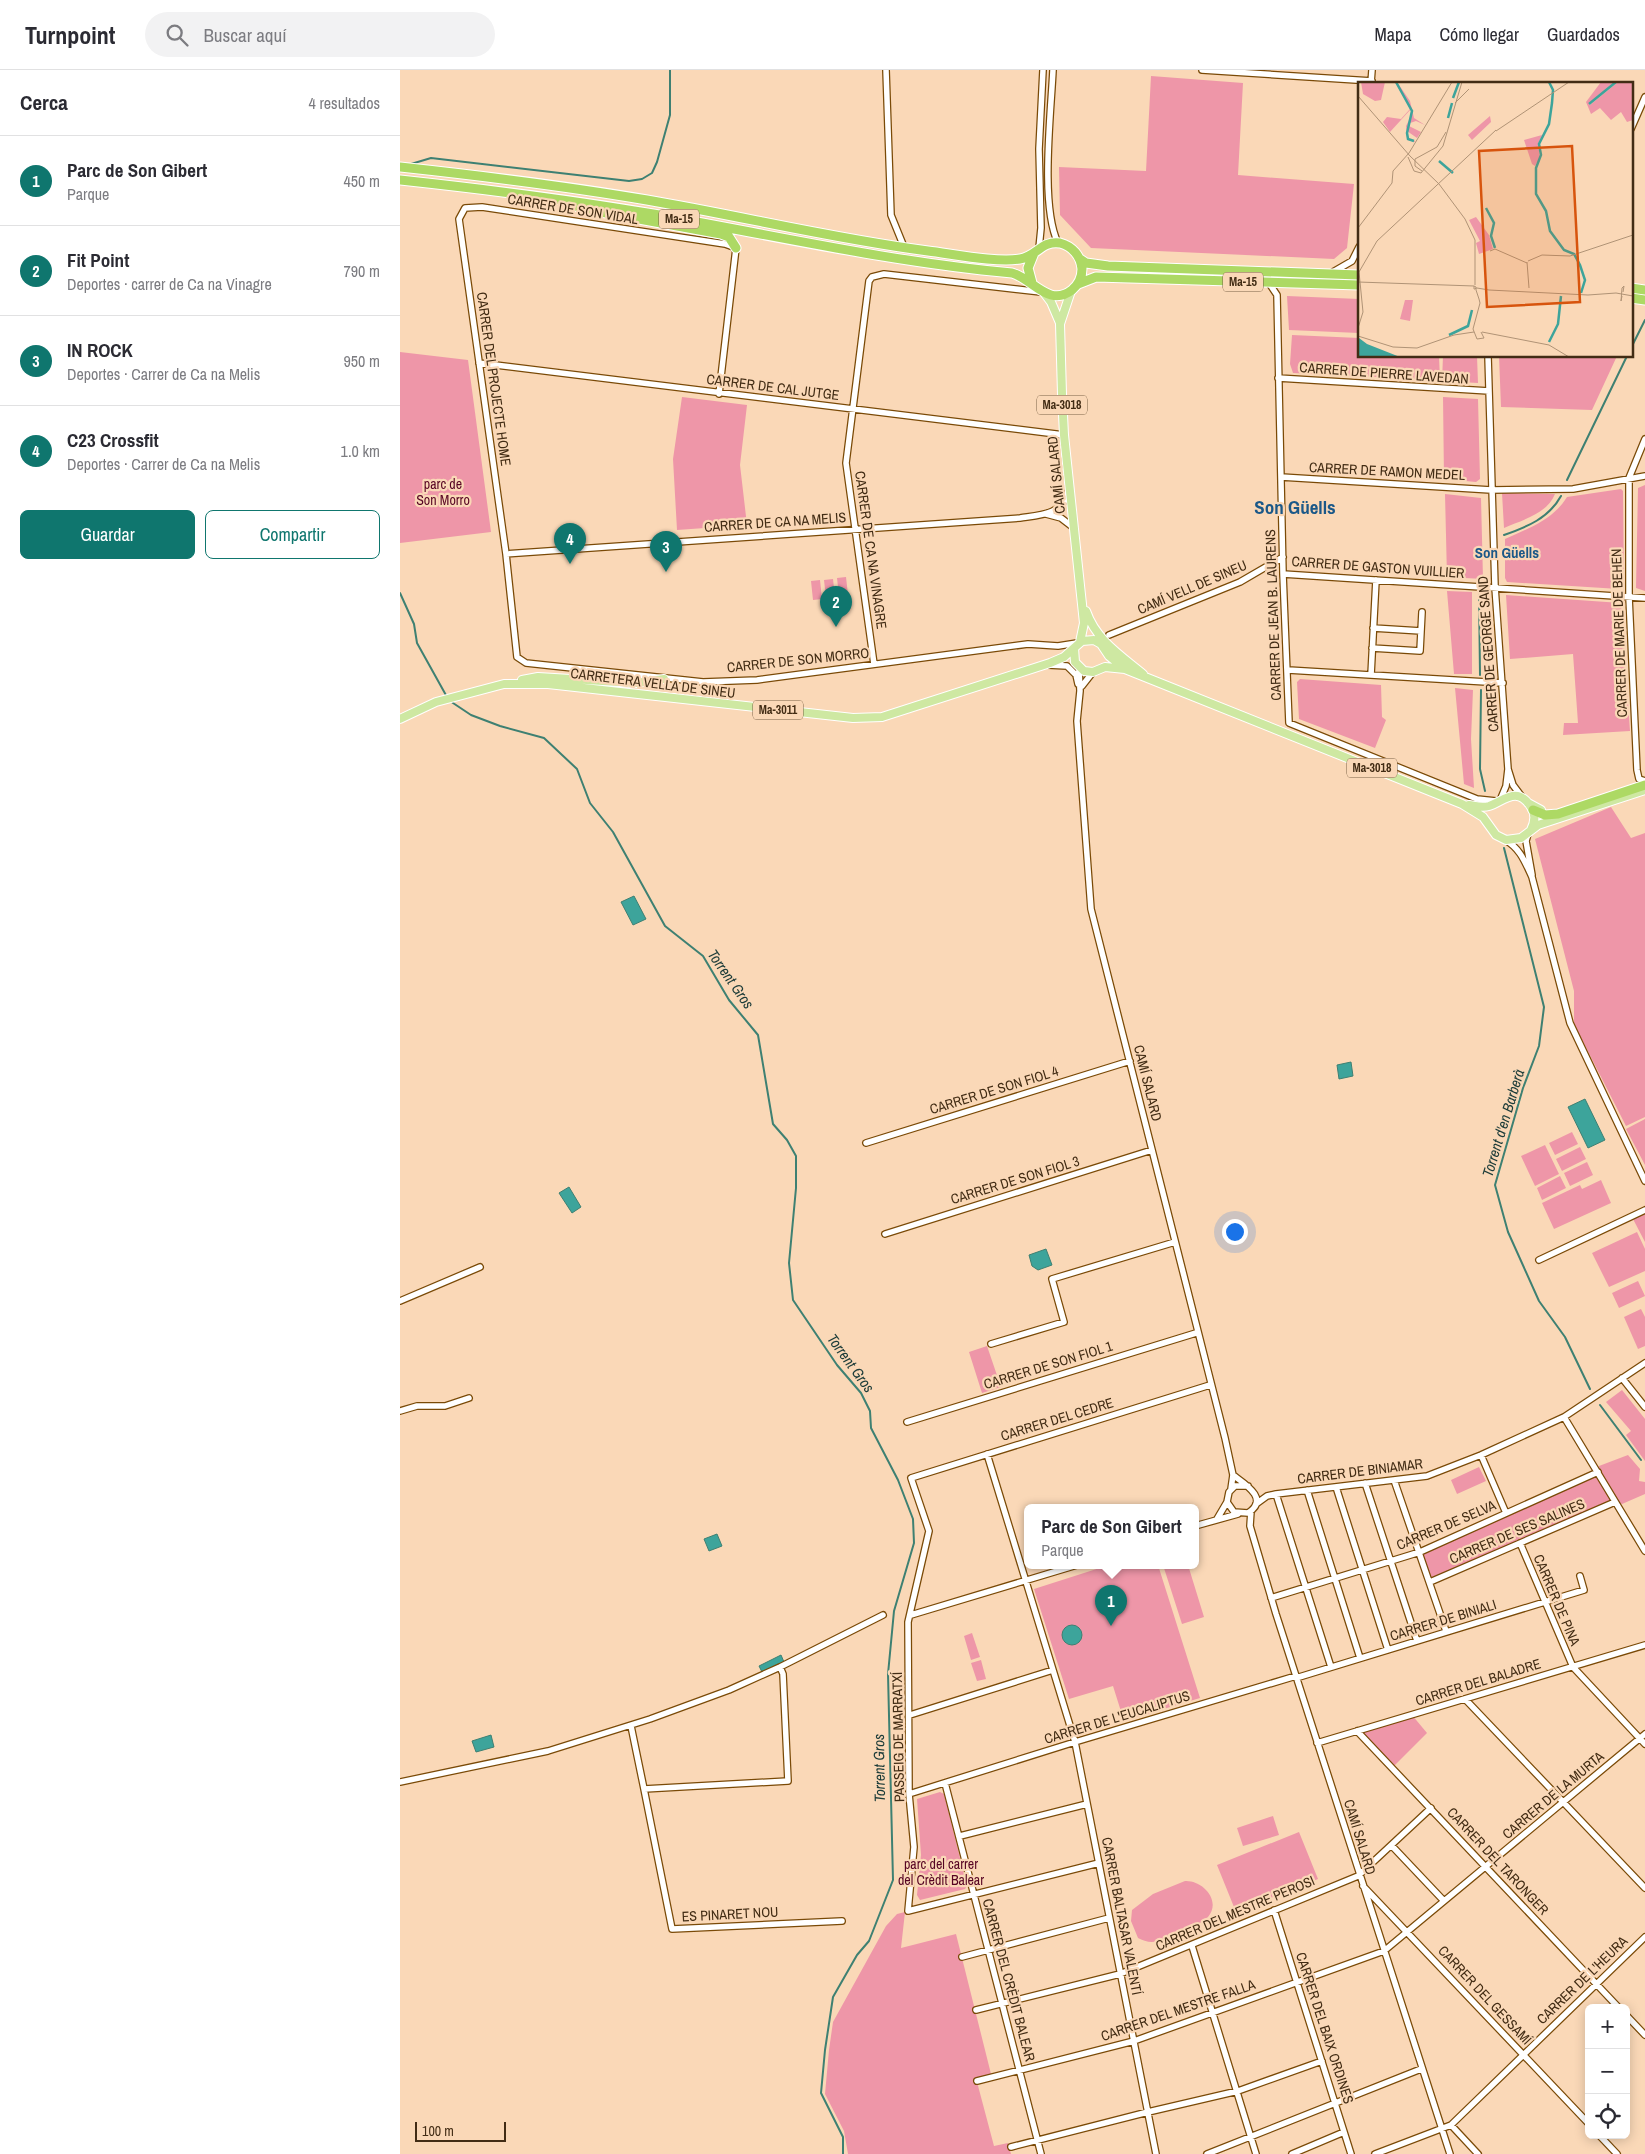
<!DOCTYPE html>
<html lang="es">
<meta charset="utf-8">
<style>
body{margin:0;font-family:"Archivo Narrow",sans-serif;background:#f2f2f3;color:#2b2b33}
.controls{position:absolute;right:15px;bottom:15px;display:grid;overflow:hidden;border-radius:8px;box-shadow:0 2px 12px #0003}
.controls button{width:45px;height:45px;display:grid;place-items:center;padding:0;border:0;border-bottom:1px solid #e1e1e2;background:#fff;color:#2b2b33;font:25px sans-serif}
.scale{position:absolute;left:15px;bottom:12px;width:91px;box-sizing:border-box;padding-left:5px;border:2px solid #422c14;border-top:0;font-size:14px;line-height:18px;white-space:nowrap;color:#422c14;-webkit-text-stroke:4px #fad8b7;paint-order:stroke}
.you{position:absolute;left:834px;top:1161px;width:18px;height:18px;margin:-12px;border:4px solid #fff;border-radius:50%;background:#1a73e8;box-shadow:0 0 0 8px #1a73e833}
.badge{display:grid;place-items:center;width:32px;height:32px;border-radius:50%;background:#0f766e;color:#fff;font-size:16px;font-weight:700}
.pin{position:absolute;translate:-50% -41px;filter:drop-shadow(0 1px 2px #0008)}
.pin::after{content:'';position:absolute;top:26px;width:18px;height:15px;background:inherit;clip-path:polygon(0 0,100% 0,50% 100%)}
.popup{position:absolute;left:624px;top:1434px;width:175px;height:65px;box-sizing:border-box;display:grid;place-content:center;border-radius:8px;background:#fff;filter:drop-shadow(0 1px 4px #0005);font-size:16px;white-space:nowrap;color:#7c7c81}
.popup b{font-size:19px;color:#2b2b33}
.popup::after{content:'';position:absolute;left:50%;top:100%;margin-left:-10px;border:10px solid transparent;border-top-color:#fff}
.list{margin:0;padding:0;list-style:none}
h2{display:flex;justify-content:space-between;align-items:center;height:65px;margin:0;padding:0 20px;font-size:21px}
h2 small{font-size:16px;font-weight:400;color:#7c7c81}
.list li{display:grid;grid-template-columns:32px 1fr auto;gap:15px;align-items:center;box-sizing:border-box;height:90px;padding:0 20px;border-top:1px solid #e1e1e2}
.list b{display:block;font-size:19px;white-space:nowrap}
.list p{margin:0;font-size:16px;white-space:nowrap;color:#7c7c81}
.list em{font-size:16px;font-style:normal;color:#7c7c81}
.actions{display:flex;gap:10px;padding:15px 20px}
.actions a{flex:1;padding:11px 0;border:1px solid #0f766e;border-radius:8px;text-align:center;font-size:18px;color:#0f766e}
.actions .main{background:#0f766e;color:#fff}
.icon{flex:none;width:28px;height:28px;fill:none;stroke:currentColor;stroke-width:2;stroke-linecap:round;stroke-linejoin:round}
.map{position:relative;flex:none;width:1245px;height:2084px;overflow:hidden}
header{display:flex;align-items:center;gap:30px;box-sizing:border-box;height:70px;padding:0 25px;background:#fff;border-bottom:1px solid #e1e1e2}
header strong{font-size:24px}
nav{display:flex;gap:28px;margin-inline-start:auto;font-size:18px}
.search{width:350px;height:45px;background:#f2f2f3;display:flex;align-items:center;gap:12px;box-sizing:border-box;padding:0 18px;border-radius:28px;color:#7c7c81;font-size:19px}
main{display:flex}
aside{flex:1;background:#fff}
.map>svg:first-child{display:block}
.green{fill:#ee96a8}
.water{fill:#3da49b;stroke:#3e8072}
.lines{fill:none;stroke-linecap:round;stroke-linejoin:round}
.stream{stroke:#3e8072;stroke-width:2}
.minor-casing{stroke:#7a4a07;stroke-width:8}
.major-casing{stroke:#fff;stroke-width:10}
.highway-casing{stroke:#fff;stroke-width:11}
.minor{stroke:#fff;stroke-width:5.5}
.major{stroke:#cee8a2;stroke-width:8}
.highway{stroke:#add964;stroke-width:9}
.labels{text-anchor:middle;dominant-baseline:central;stroke-width:4.5;stroke-linejoin:round;paint-order:stroke}
.shield{fill:#fad8b7;stroke:#796045;stroke-width:1}
.shield-label{font-size:12px;font-weight:bold;fill:#422c14}
.street-label{font-size:14px;fill:#422c14;stroke:#fad8b7}
.park-label{font-size:14px;fill:#570423;stroke:#fad8b7}
.neighbourhood-label{font-size:15px;font-weight:bold;fill:#1b5888;stroke:#fad8b7}
.water-label{font-size:15px;font-style:italic;fill:#1d3c39;stroke:#fad8b7}
.district-label{font-size:19px;font-weight:bold;fill:#1b5888;stroke:#fad8b7}
.inset-river{fill:none;stroke:#3da49b;stroke-width:2.5}
.inset-road{fill:none;stroke:#b09376;stroke-width:1}
.view{fill:#d7540d;fill-opacity:0.15;stroke:#d7540d;stroke-width:2.5}
.inset-edge{fill:none;stroke:#422c14;stroke-width:2.5}
</style>
<header>
<strong>Turnpoint</strong>
<div class="search"><svg class="icon" aria-label="search" viewBox="0 0 24 24"><circle cx="10" cy="10" r="6"/><path d="M15 15l6 6"/></svg>Buscar aquí</div>
<nav><a>Mapa</a><a>Cómo llegar</a><a>Guardados</a></nav>
</header>
<main>
<aside>
<h2>Cerca<small>4 resultados</small></h2>
<ul class="list">
<li><span class="badge">1</span><div><b>Parc de Son Gibert</b><p>Parque</p></div><em>450 m</em></li>
<li><span class="badge">2</span><div><b>Fit Point</b><p>Deportes · carrer de Ca na Vinagre</p></div><em>790 m</em></li>
<li><span class="badge">3</span><div><b>IN ROCK</b><p>Deportes · Carrer de Ca na Melis</p></div><em>950 m</em></li>
<li><span class="badge">4</span><div><b>C23 Crossfit</b><p>Deportes · Carrer de Ca na Melis</p></div><em>1.0 km</em></li>
</ul>
<div class="actions"><a class="main">Guardar</a><a>Compartir</a></div>
</aside>
<div class="map">
<svg width="1245" height="2084" viewBox="0 0 1245 2084">
<rect width="100%" height="100%" fill="#fad8b7"/>
<path class="green" d="M751,6L843,13L838,105L954,114L947,178L934,189L691,178L660,145L659,97L746,101Z
M887,226L959,229V263L889,260Z
M892,265L959,268V286H1039L1040,310L893,303L890,294Z
M0,282L68,290L91,462L0,473Z
M1043,286H1077L1078,313L1042,311Z
M1099,286H1217L1192,340L1101,337Z
M282,327L347,335L340,395L347,455L277,460L273,389Z
M1043,327L1078,329L1080,409L1076,412L1044,409Z
M1245,415V521L1236,518L1238,418Z
M1221,419L1223,421L1224,515L1219,519L1107,512L1105,508V469C1129,458 1153,450 1167,427Z
M1102,423L1155,424C1147,444 1122,450 1104,458Z
M1045,424L1081,428L1083,509L1047,507Z
M446,507L448,525L439,526L437,508Z
M433,509L435,527L426,528L424,510Z
M420,510L422,529L413,530L411,511Z
M1047,521L1072,522V604H1054Z
M1106,525L1221,533L1230,661L1163,665L1164,653H1178L1173,584L1110,589Z
M900,609L981,615L982,647L986,650L975,678L899,649L897,612Z
M1055,618L1073,620L1071,669L1074,718L1064,714Z
M1211,737L1231,768L1245,763V1047L1226,1056L1174,954V921L1135,769Z
M1245,1049V1095L1226,1059Z
M1172,1062L1178,1074L1155,1085L1149,1073Z
M1145,1075L1159,1104L1135,1116L1121,1086Z
M1180,1077L1186,1089L1162,1101L1156,1089Z
M1187,1092L1193,1105L1170,1116L1164,1103Z
M1160,1106L1166,1118L1142,1130L1137,1118Z
M1201,1110L1211,1133L1154,1159L1142,1133L1180,1115L1182,1119Z
M1242,1144H1245V1172L1233,1149Z
M1237,1162L1245,1179V1201L1209,1217L1192,1183Z
M1238,1211L1245,1226L1219,1238L1212,1223Z
M1241,1239L1245,1247V1276L1238,1279L1224,1247Z
M587,1276L601,1317L582,1323L569,1282Z
M1222,1320L1245,1349V1391L1226,1365L1231,1361L1206,1332Z
M1228,1385L1240,1399L1239,1411L1245,1412V1424L1222,1434L1215,1432L1030,1512L1020,1482L1198,1403L1199,1396Z
M1079,1397L1086,1411L1057,1424L1051,1410Z
M709,1495H758L800,1628L724,1651L713,1616L669,1629L634,1519Z
M763,1495H788L804,1547L782,1554Z
M572,1563L580,1587L571,1590L564,1566Z
M581,1590L586,1609L577,1611L571,1593Z
M1012,1645L1027,1663L992,1698L957,1661Z
M540,1722L544,1724L567,1816L565,1819L520,1830L517,1825L521,1785L517,1729Z
M873,1746L879,1765L843,1776L837,1758Z
M899,1762L918,1809L836,1842L817,1795Z
M785,1811C802,1810 822,1830 808,1847C801,1855 763,1872 752,1872C747,1872 742,1870 738,1868L731,1851L732,1840L753,1824Z
M505,1842L501,1878L556,1864L591,2004L577,2012L594,2076L608,2073L611,2084H448L444,2061L425,2024L429,1980L433,1952L486,1856L497,1844Z"/>
<path class="water" d="M234,826L246,849L233,855L221,832Z
M951,992L953,1006L939,1009L937,995Z
M1185,1029L1205,1070L1188,1078L1168,1037Z
M169,1117L181,1137L172,1143L159,1123Z
M646,1179L652,1195L638,1200L632,1196L629,1185Z
M317,1464L322,1476L309,1481L304,1469Z
M662 1565a10 10 0 1 1 20 0a10 10 0 1 1-20 0Z
M381,1585L384,1592L362,1602L359,1596Z
M91,1665L94,1677L76,1682L72,1671Z"/>
<g class="lines">
<path class="stream" d="M11,94L31,88L229,111L242,109L252,103L257,92L270,45V0
M1231,278L1245,250
M1167,410L1227,286
M1104,465C1127,457 1149,448 1161,426
M1079,522L1080,605
M0,523L14,554L17,573L47,627
M1081,620L1080,699L1085,721
M50,631L71,645L100,656L144,668L177,699L190,733L213,762L265,856L303,886L329,930L358,965L373,1054L387,1070L396,1086V1118L389,1193L393,1230L437,1295L461,1323L470,1341L471,1358L498,1410L513,1449L514,1473L494,1541L488,1604L493,1810L469,1871L457,1885L433,1927L425,1980L421,2023L443,2067V2084
M1104,778L1144,937L1139,976L1123,1018L1095,1115L1108,1162L1139,1231L1165,1267L1190,1319
M1200,1335L1241,1390"/>
<g class="minor-casing">
<path id="minor" d="M486,0L491,145L504,177
M653,0C651,43 640,136 658,173
M802,0L972,11
M971,13L972,0
M1231,59L1245,27
M639,178L641,158L639,79L643,0
M933,202L952,191L959,177
M869,213L877,225L883,504L889,653L1077,729L1096,731
M1088,286L1095,517L1108,699
M79,293L664,365
M878,308L1089,321
M319,324L336,178L325,174L82,137L65,138L59,149L106,484L117,587L126,593L303,612L357,610L628,574L658,576L677,573
M881,407L1091,420L1173,419L1245,406
M646,444L661,448L674,458
M106,484L620,448C640,445 662,445 668,422
M883,504L1245,528
M973,558L1021,561
M709,565L840,512L883,487
M972,578L1020,581L1022,542
M474,594L446,393L469,211L472,207L484,204L641,222
M648,595L667,596L676,605L678,614
M679,598L680,621L677,651L691,839L825,1368L833,1405L831,1419
M888,600L1103,613
M971,605L976,510
M682,616L693,602
M1245,711L1239,709L1237,700L1229,527V408L1245,369
M1101,728L1106,716L1108,699L1113,715L1122,727
M1128,764L1126,771L1132,805
M1105,770C1120,778 1125,792 1132,807L1170,953L1245,1111
M466,1073L730,991
M485,1164L752,1080
M1139,1190L1245,1140
M0,1231L80,1197
M591,1274L664,1252L652,1209L775,1172
M1222,1308L1245,1337
M0,1341L17,1336H45L69,1328
M1164,1347L1245,1481
M507,1352L796,1263
M587,1384L675,1672L756,2084
M1081,1385L1106,1443
M833,1405C845,1414 870,1429 848,1443L834,1442L827,1432L829,1422L835,1416H848
M994,1410L1046,1561
M965,1413L1017,1571
M936,1417L988,1580
M907,1420L960,1588
M876,1424L931,1597
M856,1434L867,1426L876,1424L1027,1406L1081,1385L1164,1347L1245,1293
M851,1441L850,1456L876,1544L1050,2084
M817,1449L827,1432
M795,1456L838,1444
M1120,1473L1173,1597L1245,1674
M1030,1512L1215,1432
M871,1528L1020,1482L1198,1402
M511,1545L677,1495
M896,1608L1184,1520L1180,1506
M1065,1629L1245,1818
M510,1645L653,1600
M231,1656L244,1719L388,1711L383,1604L380,1597
M957,1661L1219,1938
M917,1673L1245,1575
M0,1712L148,1681L250,1649L329,1620L380,1597L483,1545
M545,1713L641,2084
M244,1719L272,1859L442,1851
M509,1724L675,1672L896,1606
M560,1766L687,1734
M992,1776L1044,1831
M699,1793L508,1841L514,1777L509,1724L508,1552L529,1461L511,1408L810,1315
M963,1816L1189,2054
M874,1840L951,2084
M792,1876L856,2084
M562,1887L709,1848
M576,1940L720,1904L958,1806L1031,1738
M1226,1945L1245,1965
M577,2011L734,1971L984,1881L1245,1664
M1051,2055L1078,2084
M1199,2065L1217,2084
M611,2077L748,2042L838,2021L922,1991
M807,2084L1021,1999
M892,2084L944,2062
M975,2084L1051,2055L1245,1867"/>
</g>
<g class="major-casing">
<path id="major" d="M671,221L660,254L662,324L664,365L684,553L680,572
M645,224L651,232L660,253
M686,541C696,570 720,585 743,604
M725,599L709,586L701,574L694,570L682,571L674,578L675,592L684,601L693,602L705,597L725,599L1062,734L1083,747L1096,765L1106,770L1121,768L1138,755L1245,720
M122,610L138,607L236,613L264,609
M0,649L36,632L104,614H148L453,648L482,647L650,593L664,587L674,578
M1128,733L1141,740
M1069,735C1076,736 1082,738 1089,736C1104,731 1117,715 1131,737C1136,744 1135,752 1131,760"/>
</g>
<g class="highway-casing">
<path id="highway" d="M0,97C83,106 165,116 247,130C341,146 434,169 528,181C553,184 597,193 620,189C636,187 642,170 660,173C672,176 681,186 682,199C682,207 678,215 672,220C649,238 633,209 612,203C489,192 368,164 247,143C165,129 83,119 0,110
M179,138L321,164L329,167L336,178
M680,189L686,193L708,196L959,205
M632,213L628,198L634,183
M678,214L696,207L959,215
M1231,218L1245,220
M1231,228L1245,230
M1133,740L1145,745L1158,744L1245,715"/>
</g>
<use href="#minor" class="minor"/>
<use href="#major" class="major"/>
<use href="#highway" class="highway"/>
</g>
<g class="labels">
<g class="shield">
<rect x="259" y="139.5" width="40" height="19" rx="4"/>
<rect x="823" y="202.5" width="40" height="19" rx="4"/>
<rect x="637" y="325.5" width="50" height="19" rx="4"/>
<rect x="353" y="630.5" width="50" height="19" rx="4"/>
<rect x="947" y="688.5" width="50" height="19" rx="4"/>
</g>
<g class="shield-label">
<text x="279" y="149">Ma-15</text>
<text x="843" y="212">Ma-15</text>
<text x="662" y="335">Ma-3018</text>
<text x="378" y="640">Ma-3011</text>
<text x="972" y="698">Ma-3018</text>
</g>
<g class="street-label">
<text transform="translate(173 139) rotate(9)">CARRER DE SON VIDAL</text>
<text transform="translate(984 303) rotate(4)">CARRER DE PIERRE LAVEDAN</text>
<text transform="translate(94 309) rotate(82)">CARRER DEL PROJECTE HOME</text>
<text transform="translate(373 317) rotate(7)">CARRER DE CAL JUTGE</text>
<text transform="translate(987 401) rotate(3)">CARRER DE RAMON MEDEL</text>
<text transform="translate(656 405) rotate(-96)">CAMÍ SALARD</text>
<text transform="translate(375 452) rotate(-4)">CARRER DE CA NA MELIS</text>
<text transform="translate(471 480) rotate(82)">CARRER DE CA NA VINAGRE</text>
<text transform="translate(978 497) rotate(4)">CARRER DE GASTON VUILLIER</text>
<text transform="translate(792 517) rotate(-23)">CAMÍ VELL DE SINEU</text>
<text transform="translate(873 545) rotate(-92)">CARRER DE JEAN B. LAURENS</text>
<text transform="translate(1219 563) rotate(-92)">CARRER DE MARIE DE BEHEN</text>
<text transform="translate(1088 584) rotate(-94)">CARRER DE GEORGE SAND</text>
<text transform="translate(398 590) rotate(-6)">CARRER DE SON MORRO</text>
<text transform="translate(253 613) rotate(7)">CARRETERA VELLA DE SINEU</text>
<text transform="translate(748 1013) rotate(76)">CAMÍ SALARD</text>
<text transform="translate(594 1020) rotate(-17)">CARRER DE SON FIOL 4</text>
<text transform="translate(615 1110) rotate(-17)">CARRER DE SON FIOL 3</text>
<text transform="translate(648 1295) rotate(-17)">CARRER DE SON FIOL 1</text>
<text transform="translate(657 1349) rotate(-17)">CARRER DEL CEDRE</text>
<text transform="translate(960 1401) rotate(-7)">CARRER DE BINIAMAR</text>
<text transform="translate(1046 1455) rotate(-23)">CARRER DE SELVA</text>
<text transform="translate(1117 1461) rotate(-23)">CARRER DE SES SALINES</text>
<text transform="translate(1157 1530) rotate(67)">CARRER DE PINA</text>
<text transform="translate(1043 1550) rotate(-17)">CARRER DE BINIALI</text>
<text transform="translate(1078 1612) rotate(-17)">CARRER DEL BALADRE</text>
<text transform="translate(717 1647) rotate(-17)">CARRER DE L'EUCALIPTUS</text>
<text transform="translate(498 1667) rotate(-91)">PASSEIG DE MARRATXÍ</text>
<text transform="translate(1153 1725) rotate(-40)">CARRER DE LA MURTA</text>
<text transform="translate(960 1767) rotate(73)">CAMÍ SALARD</text>
<text transform="translate(1098 1791) rotate(47)">CARRER DEL TARONGER</text>
<text transform="translate(835 1843) rotate(-23)">CARRER DEL MESTRE PEROSI</text>
<text transform="translate(330 1844) rotate(-3)">ES PINARET NOU</text>
<text transform="translate(722 1846) rotate(79)">CARRER BALTASAR VALENTÍ</text>
<text transform="translate(609 1910) rotate(75)">CARRER DEL CRÈDIT BALEAR</text>
<text transform="translate(1182 1910) rotate(-44)">CARRER DE L'HEURA</text>
<text transform="translate(1085 1925) rotate(47)">CARRER DEL GESSAMÍ</text>
<text transform="translate(778 1940) rotate(-19)">CARRER DEL MESTRE FALLA</text>
<text transform="translate(925 1958) rotate(72)">CARRER DEL BAIX ORDINES</text>
</g>
<g class="park-label">
<text x="43" y="414">parc de<tspan x="43" dy="16">Son Morro</tspan></text>
<text x="541" y="1794">parc del carrer<tspan x="541" dy="16">del Crèdit Balear</tspan></text>
</g>
<g class="neighbourhood-label">
<text x="1107" y="482">Son Güells</text>
</g>
<g class="water-label">
<text transform="translate(331 909) rotate(55)">Torrent Gros</text>
<text transform="translate(1103 1053) rotate(-73)">Torrent d'en Barberà</text>
<text transform="translate(451 1293) rotate(54)">Torrent Gros</text>
<text transform="translate(479 1698) rotate(-91)">Torrent Gros</text>
</g>
<g class="district-label">
<text x="895" y="437">Son Güells</text>
</g>
</g>
<g transform="translate(958 12)">
<rect width="275" height="275" fill="#fad8b7"/>
<path d="M3,0H27L23,18L17,19L5,12ZM37,0H39L52,19L56,36L67,43L58,39L52,41L51,44L63,50L59,56L49,49L51,57L57,59V60L50,58L49,54L48,44L54,32L53,27L32,50L25,40L29,35L43,37L52,27ZM243,0H257L231,22L232,23L260,0H274L275,38L269,40L263,30L253,38L242,26L233,32L228,20ZM132,34L133,40L114,58L110,53ZM184,53L180,62L182,75L177,84L174,82L166,58ZM118,135L131,153L135,167L121,172L118,161L122,159L111,138ZM47,218H55L52,239L42,237Z" fill="#ee96a8"/>
<path d="M1,256L9,262L42,275H0Z" fill="#3da49b"/>
<path class="inset-river" d="M38,0L54,29L49,51L50,57L56,59M191,0L195,8L194,21L191,42L181,62L183,73L178,86V112L188,129L192,149L206,168L216,172L222,183L227,198L223,211M95,16L101,0M231,22L258,0M90,36L94,21M81,79L95,91M128,126L136,141L133,154L137,166M91,253L110,244L114,228M191,260L200,242L203,214"/>
<path class="inset-road" d="M0,14L52,74L81,102L107,137L117,158V203M97,21L111,7M138,49L211,0M50,75L56,89L63,91L85,64L104,0M64,89L57,84V77L79,65L88,50M0,146L34,101L35,89L51,71L94,0M132,169L137,167L169,181M170,179L184,173L212,174L275,153M169,180L171,206M1,190L19,159L138,48M0,200L116,204M264,214L263,219L264,206L266,204L265,210M0,246L5,230L1,190M123,250L126,256L119,257L115,247L122,221L121,217L118,208V205L116,204V207H117L118,206H119L131,208L230,213L258,211L275,214M124,250L191,263L211,275M0,254L35,265L59,266L96,253L116,250"/>
<path class="view" d="M214,64L222,220L129,225L121,69Z"/>
<rect width="275" height="275" class="inset-edge"/>
</g>
</svg>
<div class="controls">
<button>+</button>
<button>−</button>
<button><svg class="icon" aria-label="locate" viewBox="0 0 24 24"><circle cx="12" cy="12" r="6"/><path d="M12 2v4M12 18v4M2 12h4M18 12h4"/></svg></button>
</div>
<div class="scale">100 m</div>
<div class="you"></div>
<div class="pin badge" style="left:711px;top:1556px">1</div>
<div class="popup"><b>Parc de Son Gibert</b>Parque</div>
<div class="pin badge" style="left:436px;top:557px">2</div>
<div class="pin badge" style="left:266px;top:502px">3</div>
<div class="pin badge" style="left:170px;top:494px">4</div>
</div>
</main>
